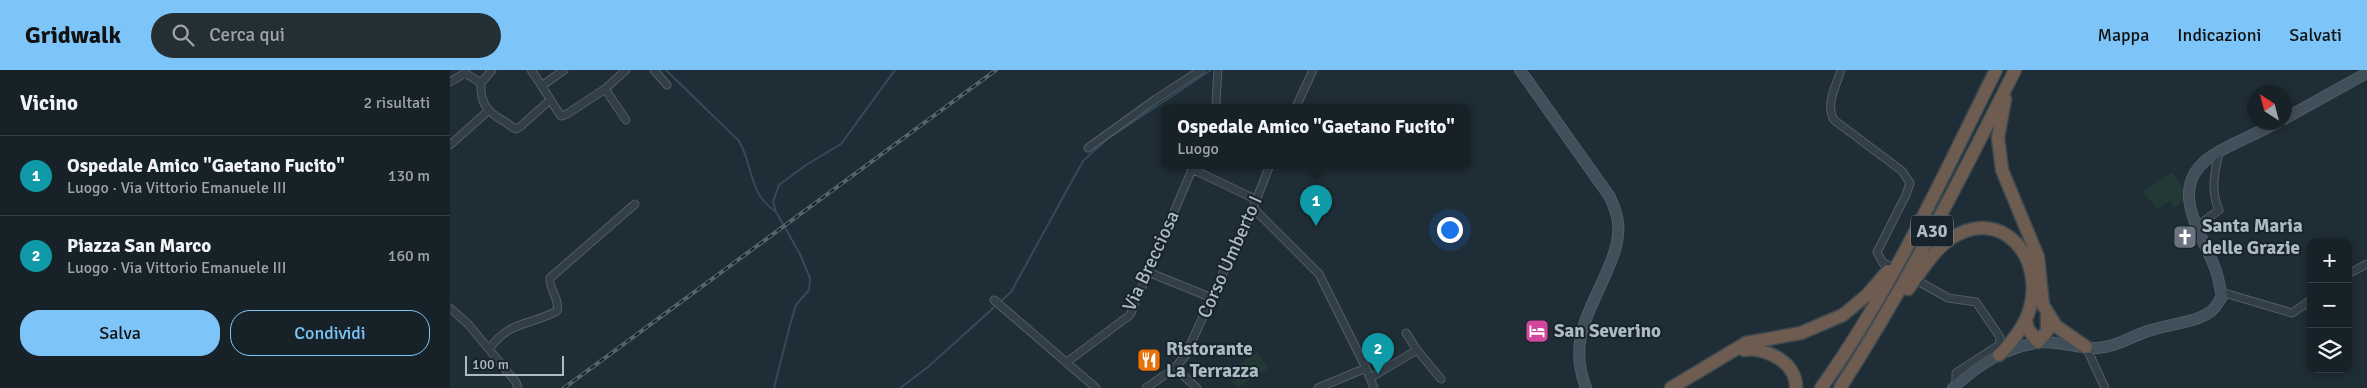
<!DOCTYPE html>
<html lang="it">
<meta charset="utf-8">
<style>
body{margin:0;font-family:Signika,sans-serif;background:#242f34;color:#f1f3f6}
.controls{position:absolute;right:15px;bottom:15px;display:grid;overflow:hidden;border-radius:10px;box-shadow:0 2px 8px #0003}
.controls button{width:45px;height:45px;display:grid;place-items:center;padding:0;border:0;border-bottom:1px solid #363f45;background:#172228;color:#f1f3f6;font:25px sans-serif}
.compass{position:absolute;left:1797px;top:15px;width:45px;height:45px;border-radius:50%;background:#172228;box-shadow:0 2px 8px #0003;rotate:324deg}
.scale{position:absolute;left:15px;bottom:12px;width:99px;box-sizing:border-box;padding-left:5px;border:2px solid #acbac4;border-top:0;font-size:14px;line-height:18px;white-space:nowrap;color:#acbac4;-webkit-text-stroke:4px #18242b;paint-order:stroke}
.you{position:absolute;left:999px;top:159px;width:18px;height:18px;margin:-12px;border:4px solid #fff;border-radius:50%;background:#1a73e8;box-shadow:0 0 0 8px #1a73e833}
.badge{display:grid;place-items:center;width:32px;height:32px;border-radius:50%;background:#7dc5f8;color:#fff;font-size:16px;font-weight:700}
.pin{position:absolute;translate:-50% -41px;filter:drop-shadow(0 1px 2px #0008)}
.pin::after{content:'';position:absolute;top:26px;width:18px;height:15px;background:inherit;clip-path:polygon(0 0,100% 0,50% 100%)}
.popup{position:absolute;left:711px;top:34px;width:310px;height:65px;box-sizing:border-box;display:grid;place-content:center;border-radius:10px;background:#172228;filter:drop-shadow(0 1px 4px #0005);font-size:16px;white-space:nowrap;color:#9ea4a8}
.popup b{font-size:19px;color:#f1f3f6}
.popup::after{content:'';position:absolute;left:50%;top:100%;margin-left:-10px;border:10px solid transparent;border-top-color:#172228}
.list{margin:0;padding:0;list-style:none}
h2{display:flex;justify-content:space-between;align-items:center;height:65px;margin:0;padding:0 20px;font-size:21px}
h2 small{font-size:16px;font-weight:400;color:#9ea4a8}
.list li{display:grid;grid-template-columns:32px 1fr auto;gap:15px;align-items:center;box-sizing:border-box;height:80px;padding:0 20px;border-top:1px solid #363f45}
.list b{display:block;font-size:19px;white-space:nowrap}
.list p{margin:0;font-size:16px;white-space:nowrap;color:#9ea4a8}
.list em{font-size:16px;font-style:normal;color:#9ea4a8}
.actions{display:flex;gap:10px;padding:15px 20px}
.actions a{flex:1;padding:11px 0;border:1px solid #7dc5f8;border-radius:20px;text-align:center;font-size:18px;color:#7dc5f8}
.actions .main{background:#7dc5f8;color:#111}
.icon{flex:none;width:28px;height:28px;fill:none;stroke:currentColor;stroke-width:2;stroke-linecap:round;stroke-linejoin:round}
.map{position:relative;flex:none;width:1917px;height:318px;overflow:hidden}
header{display:flex;align-items:center;gap:30px;box-sizing:border-box;height:70px;padding:0 25px;background:#7dc5f8;color:#111}
header strong{font-size:24px}
nav{display:flex;gap:28px;margin-inline-start:auto;font-size:18px}
.search{width:350px;height:45px;background:#242f34;display:flex;align-items:center;gap:12px;box-sizing:border-box;padding:0 18px;border-radius:28px;color:#9ea4a8;font-size:19px}
main{display:flex}
aside{flex:1;background:#172228}
.map>svg:first-child{display:block}
.green{fill:#223936}
.lines{fill:none;stroke-linecap:round;stroke-linejoin:round}
.stream{stroke:#314b5c;stroke-width:2}
.street-casing{stroke:#505d65;stroke-width:9}
.secondary-casing{stroke:#505d65;stroke-width:12}
.highway-casing{stroke:#3d4a51;stroke-width:15}
.street{stroke:#333f47;stroke-width:7}
.secondary{stroke:#414f5a;stroke-width:10}
.highway{stroke:#6d5c4f;stroke-width:12}
.rail-casing{stroke:#54646e;stroke-width:4}
.rail{stroke:#18242b;stroke-width:2;stroke-dasharray:5.5;stroke-linecap:butt}
.labels{text-anchor:middle;dominant-baseline:central;stroke-width:4;stroke-linejoin:round;paint-order:stroke}
.shield{fill:#18242b;stroke:#808d96;stroke-width:1}
.shield-label{font-size:18px;font-weight:bold;fill:#acbac4}
.poi-label{font-size:19px;font-weight:bold;fill:#acbac4;stroke:#18242b;text-anchor:start}
.street-label{font-size:19px;fill:#acbac4;stroke:#18242b}
</style>
<header>
<strong>Gridwalk</strong>
<div class="search"><svg class="icon" aria-label="search" viewBox="0 0 24 24"><circle cx="10" cy="10" r="6"/><path d="M15 15l6 6"/></svg>Cerca qui</div>
<nav><a>Mappa</a><a>Indicazioni</a><a>Salvati</a></nav>
</header>
<main>
<aside>
<h2>Vicino<small>2 risultati</small></h2>
<ul class="list">
<li><span class="badge" style="background:#0f9aa8">1</span><div><b>Ospedale Amico &quot;Gaetano Fucito&quot;</b><p>Luogo · Via Vittorio Emanuele III</p></div><em>130 m</em></li>
<li><span class="badge" style="background:#0f9aa8">2</span><div><b>Piazza San Marco</b><p>Luogo · Via Vittorio Emanuele III</p></div><em>160 m</em></li>
</ul>
<div class="actions"><a class="main">Salva</a><a>Condividi</a></div>
</aside>
<div class="map">
<svg width="1917" height="318" viewBox="0 0 1917 318">
<rect width="100%" height="100%" fill="#1f2d36"/>
<path class="green" d="M1722,102L1735,121V130L1724,138L1719,131L1708,140L1693,122Z
M807,282L818,298L787,318L777,303Z"/>
<g class="lines">
<path class="stream" d="M216,0L289,71C304,97 298,123 326,142
M324,318L340,255L346,235L359,220L360,208L350,184L326,142L323,132L329,115L356,95L391,74L445,0
M450,318L478,297L561,222L633,91L656,70L761,0"/>
<g class="street-casing">
<path id="street" d="M42,0L31,13C30,32 36,41 52,50C57,52 60,57 66,59L71,56L100,30
M81,0C92,15 100,30 111,46L117,44L155,19L176,0
M204,0L217,15
M768,0L766,32L768,37
M1391,0C1386,16 1375,35 1384,50L1452,101L1460,113L1456,125L1427,182L1433,193L1438,195
M0,12L15,3L31,13
M93,15L114,0
M155,19L176,50
M846,37L863,0
M0,75L38,41
M638,78L706,29L751,0
M742,99L805,129
M803,138L869,204L916,298L924,318
M1746,157L1769,140C1760,122 1765,100 1769,82
M698,202L762,228
M1898,204L1917,194
M1468,211L1498,228L1526,232L1550,267L1549,275L1506,303V318
M1771,222L1842,243L1861,230
M544,230L646,318
M0,238L18,254L66,312L68,318
M956,263L967,280L991,309
M1636,277L1655,318
M39,279C60,250 79,256 107,241C110,229 99,220 100,208L185,134
M617,292L680,245L744,95
M725,298L747,318
M920,308L967,280
M696,318L725,298L735,286L803,138L820,95
M868,318L916,298"/>
</g>
<g class="secondary-casing">
<path id="secondary" d="M1070,0L1160,127C1165,139 1170,151 1168,165C1167,177 1162,190 1157,201C1139,244 1118,271 1136,318
M1834,49L1917,3
M1503,318C1526,296 1554,278 1586,273C1605,269 1627,279 1647,278C1666,277 1680,267 1698,261C1718,254 1742,254 1760,242C1765,239 1768,232 1772,227C1770,219 1769,209 1766,201C1753,163 1714,117 1763,85C1784,72 1807,64 1828,52"/>
</g>
<g class="highway-casing">
<path id="highway" d="M1555,29L1548,68L1552,100L1588,187L1593,235L1606,256L1636,277
M1458,219C1471,202 1483,181 1500,169C1552,135 1594,187 1580,238C1575,256 1562,272 1549,285
M1576,250L1578,259L1588,272L1597,261V245
M1294,280C1315,277 1347,292 1346,318
M1221,318L1296,273L1351,263L1393,245L1417,225L1438,201
M1371,318C1442,219 1492,108 1546,0
M1390,318C1456,216 1511,108 1565,0"/>
</g>
<use href="#street" class="street"/>
<use href="#secondary" class="secondary"/>
<use href="#highway" class="highway"/>
<g class="rail-casing">
<path id="rail" d="M114,318L546,0"/>
</g>
<use href="#rail" class="rail"/>
</g>
<defs>
<g id="church-square" transform="scale(1.25)"><rect x="-9" y="-9" width="18" height="18" rx="4" fill="#6b7280" stroke="#18242b"/><path d="M-1.2-6h2.4v3.5h3.3v2.4h-3.3V6h-2.4V-.1h-3.3v-2.4h3.3Z" fill="#fff"/></g>
<g id="hotel-square" transform="scale(1.25)"><rect x="-9" y="-9" width="18" height="18" rx="4" fill="#d1479c" stroke="#18242b"/><path d="M-6-4.5h1.5V1H6V5H4.5V3h-9V5H-6ZM-4 0a1.8 1.8 0 1 1 3.6 0ZM.5 0V-2.5h3Q6-2.5 6 0Z" fill="#fff"/></g>
<g id="restaurant-square" transform="scale(1.25)"><rect x="-9" y="-9" width="18" height="18" rx="4" fill="#e8710a" stroke="#18242b"/><path d="M-5-6h1v4h1v-4h1v4h1v-4h1v5L-1.5 .5V6h-2V.5L-5-1ZM5-6V6H3V1.5H1.5Q1.5-4 5-6Z" fill="#fff"/></g>
</defs>
<g fill-rule="evenodd">
<use href="#church-square" x="1735" y="167"/>
<use href="#hotel-square" x="1087" y="261"/>
<use href="#restaurant-square" x="699" y="290"/>
</g>
<g class="labels">
<rect class="shield" x="1461" y="145.5" width="42" height="31" rx="4"/>
<g class="shield-label">
<text x="1482" y="161">A30</text>
</g>
<g class="poi-label">
<text x="1752" y="156">Santa Maria<tspan x="1752" dy="22">delle Grazie</tspan></text>
<text x="1104" y="261">San Severino</text>
<text x="716" y="279">Ristorante<tspan x="716" dy="22">La Terrazza</tspan></text>
</g>
<g class="street-label">
<text transform="translate(780 187) rotate(-66)">Corso Umberto I</text>
<text transform="translate(701 191) rotate(-65)">Via Brecciosa</text>
</g>
</g>
</svg>
<div class="controls">
<button>+</button>
<button>−</button>
<button><svg class="icon" aria-label="layers" viewBox="0 0 24 24"><path d="M12 4l9 5-9 5-9-5zM3 14l9 5 9-5"/></svg></button>
</div>
<svg class="compass" viewBox="-18 -18 36 36"><path d="M0-13l5 13h-10z" fill="#e53935"/><path d="M0 13l5-13h-10z" fill="#9ea4a8"/></svg>
<div class="scale">100 m</div>
<div class="you"></div>
<div class="pin badge" style="left:866px;top:156px;background:#0f9aa8">1</div>
<div class="popup"><b>Ospedale Amico &quot;Gaetano Fucito&quot;</b>Luogo</div>
<div class="pin badge" style="left:928px;top:304px;background:#0f9aa8">2</div>
</div>
</main>
